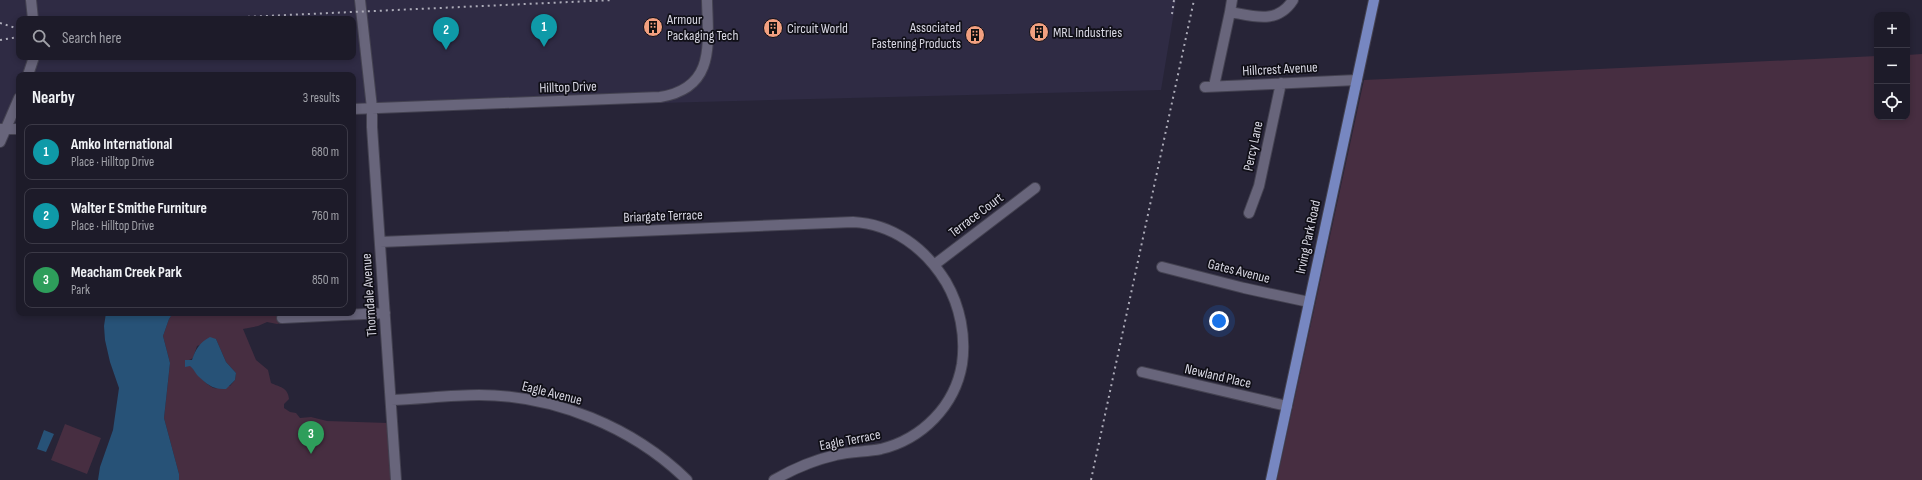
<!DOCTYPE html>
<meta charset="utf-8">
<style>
body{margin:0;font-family:"Sofia Sans Condensed",sans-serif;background:#2a2835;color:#f1f3f6}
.controls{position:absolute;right:12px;top:12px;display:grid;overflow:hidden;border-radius:8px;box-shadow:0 2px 6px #0003}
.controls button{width:36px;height:36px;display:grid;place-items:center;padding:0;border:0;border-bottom:1px solid #3b3946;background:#1d1b29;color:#f1f3f6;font:20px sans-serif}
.you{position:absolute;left:1219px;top:321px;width:14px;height:14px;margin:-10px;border:3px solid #fff;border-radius:50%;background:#1a73e8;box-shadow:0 0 0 6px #1a73e833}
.badge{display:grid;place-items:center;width:26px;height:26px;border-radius:50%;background:#f2a080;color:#fff;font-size:13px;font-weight:700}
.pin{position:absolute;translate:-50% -33px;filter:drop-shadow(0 1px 2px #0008)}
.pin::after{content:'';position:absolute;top:21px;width:14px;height:12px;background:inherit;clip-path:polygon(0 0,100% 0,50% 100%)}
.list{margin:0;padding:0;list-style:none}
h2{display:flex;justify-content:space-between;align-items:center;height:52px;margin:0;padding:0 16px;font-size:17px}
h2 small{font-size:13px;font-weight:400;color:#a0a1a8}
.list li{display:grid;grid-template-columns:26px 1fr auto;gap:12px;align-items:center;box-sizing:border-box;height:56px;margin:0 8px 8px;padding:0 8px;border:1px solid #3b3946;border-radius:8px}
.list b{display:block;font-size:15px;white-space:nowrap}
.list p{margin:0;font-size:13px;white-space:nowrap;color:#a0a1a8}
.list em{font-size:13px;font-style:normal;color:#a0a1a8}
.icon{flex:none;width:22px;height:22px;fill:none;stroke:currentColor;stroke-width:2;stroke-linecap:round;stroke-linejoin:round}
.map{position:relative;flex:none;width:1922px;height:480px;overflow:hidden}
.search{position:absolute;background:#1d1b29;box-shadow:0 2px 6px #0003;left:16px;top:16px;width:340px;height:44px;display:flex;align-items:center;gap:10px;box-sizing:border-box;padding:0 14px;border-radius:8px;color:#a0a1a8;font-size:15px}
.panel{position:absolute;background:#1d1b29;box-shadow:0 2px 6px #0003;left:16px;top:72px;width:340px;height:244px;border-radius:8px}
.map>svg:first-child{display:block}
.built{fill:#2f2b44;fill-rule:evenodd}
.green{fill:#472e41;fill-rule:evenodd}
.water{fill:#275277}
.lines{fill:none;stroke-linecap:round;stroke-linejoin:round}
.minor-casing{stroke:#444251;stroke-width:12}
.major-casing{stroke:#444251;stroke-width:12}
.minor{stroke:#68657b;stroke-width:10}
.major{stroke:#7787c1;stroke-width:10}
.rail{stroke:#adacb9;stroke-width:2;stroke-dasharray:2 4;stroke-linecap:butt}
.labels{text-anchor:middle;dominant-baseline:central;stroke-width:3.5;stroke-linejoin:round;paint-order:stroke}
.poi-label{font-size:14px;fill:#d8d7e3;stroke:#100f17;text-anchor:start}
.street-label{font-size:14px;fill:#d8d7e3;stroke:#100f17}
</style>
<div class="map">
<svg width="1922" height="480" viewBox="0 0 1922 480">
<rect width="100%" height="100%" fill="#272437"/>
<path class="built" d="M0,0H1176L1161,90L353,111V75H19V129H6L0,145ZM19,19H353V57H19Z"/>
<path class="green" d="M1922,54V480H1277L1364,80L1877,56V117H1907V55Z
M173,313H303L287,322L277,324L267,322L258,326L243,329L256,360L268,370L271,383C279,387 288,387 289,399L284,404V408L290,412L296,413L300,418L311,417L327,421L388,423L391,480H179V474L164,418L170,363L163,336L169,319ZM216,339L226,362L236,373L235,380L230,386C226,386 218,389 214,388C207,386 190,368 189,360L193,358L197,346Z
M65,424L101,438L87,474L51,460Z"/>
<path class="water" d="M106,313H173L169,319L163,336L170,363L164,418L179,474V480H98L100,467L113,430L119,388L110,362L105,340L104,326Z
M210,337L216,339L226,362L236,373L235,380L226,389C213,390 207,384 198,376C195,373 194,369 190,366L185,367V360H192C196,349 199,343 210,337Z
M44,430L54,434L46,452L37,449Z"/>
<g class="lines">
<g class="minor-casing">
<path id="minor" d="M31,0L33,19
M360,0L372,108V127L396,480
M1232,0L1230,12C1253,16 1277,25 1293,0
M28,75L34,57
M1214,86L1230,12
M1205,87L1357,80
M353,109L660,97C716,88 708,44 707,0
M1,129H19
M0,142L19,98
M1249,213L1259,186L1281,83
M380,242L853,222C893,224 925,248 946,282C960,306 966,336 962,364C955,406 922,439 881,449C866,452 851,451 836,455C814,460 793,469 774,480
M934,265L1035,188
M1162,267L1244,288L1309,302
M282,318L385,313
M1142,372L1287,406
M391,400C420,399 449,395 479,395C554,395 633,427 687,480"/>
</g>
<g class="major-casing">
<path id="major" d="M1271,480L1374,0"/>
</g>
<use href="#minor" class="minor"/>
<use href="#major" class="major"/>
<path class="rail" d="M1172,14L1174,0
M200,19L613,0
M0,23L19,29
M0,40L19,37
M1091,480L1194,0"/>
</g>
<defs>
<g id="building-disc" transform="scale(1)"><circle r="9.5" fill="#f2a080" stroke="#100f17"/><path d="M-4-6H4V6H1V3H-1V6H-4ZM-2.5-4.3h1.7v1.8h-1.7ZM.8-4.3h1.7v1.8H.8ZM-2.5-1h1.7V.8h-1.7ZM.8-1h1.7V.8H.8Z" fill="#111"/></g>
</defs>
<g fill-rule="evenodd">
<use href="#building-disc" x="653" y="27"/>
<use href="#building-disc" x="773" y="28"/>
<use href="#building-disc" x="1039" y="32"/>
<use href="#building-disc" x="975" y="35"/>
</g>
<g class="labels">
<g class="poi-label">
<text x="667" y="19">Armour<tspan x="667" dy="16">Packaging Tech</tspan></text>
<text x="961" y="27" text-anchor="end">Associated<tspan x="961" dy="16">Fastening Products</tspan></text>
<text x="787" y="28">Circuit World</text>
<text x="1053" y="32">MRL Industries</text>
</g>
<g class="street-label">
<text transform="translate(1280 69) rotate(-3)">Hillcrest Avenue</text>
<text transform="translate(568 87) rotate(-2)">Hilltop Drive</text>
<text transform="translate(1253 146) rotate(-78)">Percy Lane</text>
<text transform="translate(976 215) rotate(-37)">Terrace Court</text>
<text transform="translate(663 216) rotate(-2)">Briargate Terrace</text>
<text transform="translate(1308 237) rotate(-78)">Irving Park Road</text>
<text transform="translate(1239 271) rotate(14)">Gates Avenue</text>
<text transform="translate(369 295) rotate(-94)">Thorndale Avenue</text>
<text transform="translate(1218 376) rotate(13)">Newland Place</text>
<text transform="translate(552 393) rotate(14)">Eagle Avenue</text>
<text transform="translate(850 440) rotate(-11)">Eagle Terrace</text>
</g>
</g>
</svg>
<div class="controls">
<button>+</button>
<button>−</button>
<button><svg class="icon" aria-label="locate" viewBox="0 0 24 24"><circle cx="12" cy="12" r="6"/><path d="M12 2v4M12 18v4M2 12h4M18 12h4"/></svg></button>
</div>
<div class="you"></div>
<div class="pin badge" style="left:544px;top:47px;background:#0f9aa8">1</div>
<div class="pin badge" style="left:446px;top:50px;background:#0f9aa8">2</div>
<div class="pin badge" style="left:311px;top:454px;background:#2e9e5b">3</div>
<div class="search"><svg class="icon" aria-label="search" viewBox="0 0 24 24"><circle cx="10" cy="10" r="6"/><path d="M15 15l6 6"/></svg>Search here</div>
<section class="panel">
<h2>Nearby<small>3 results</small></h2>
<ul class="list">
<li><span class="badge" style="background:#0f9aa8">1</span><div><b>Amko International</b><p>Place · Hilltop Drive</p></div><em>680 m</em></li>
<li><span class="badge" style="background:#0f9aa8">2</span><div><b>Walter E Smithe Furniture</b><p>Place · Hilltop Drive</p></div><em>760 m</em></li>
<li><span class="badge" style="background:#2e9e5b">3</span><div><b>Meacham Creek Park</b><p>Park</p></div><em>850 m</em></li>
</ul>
</section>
</div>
